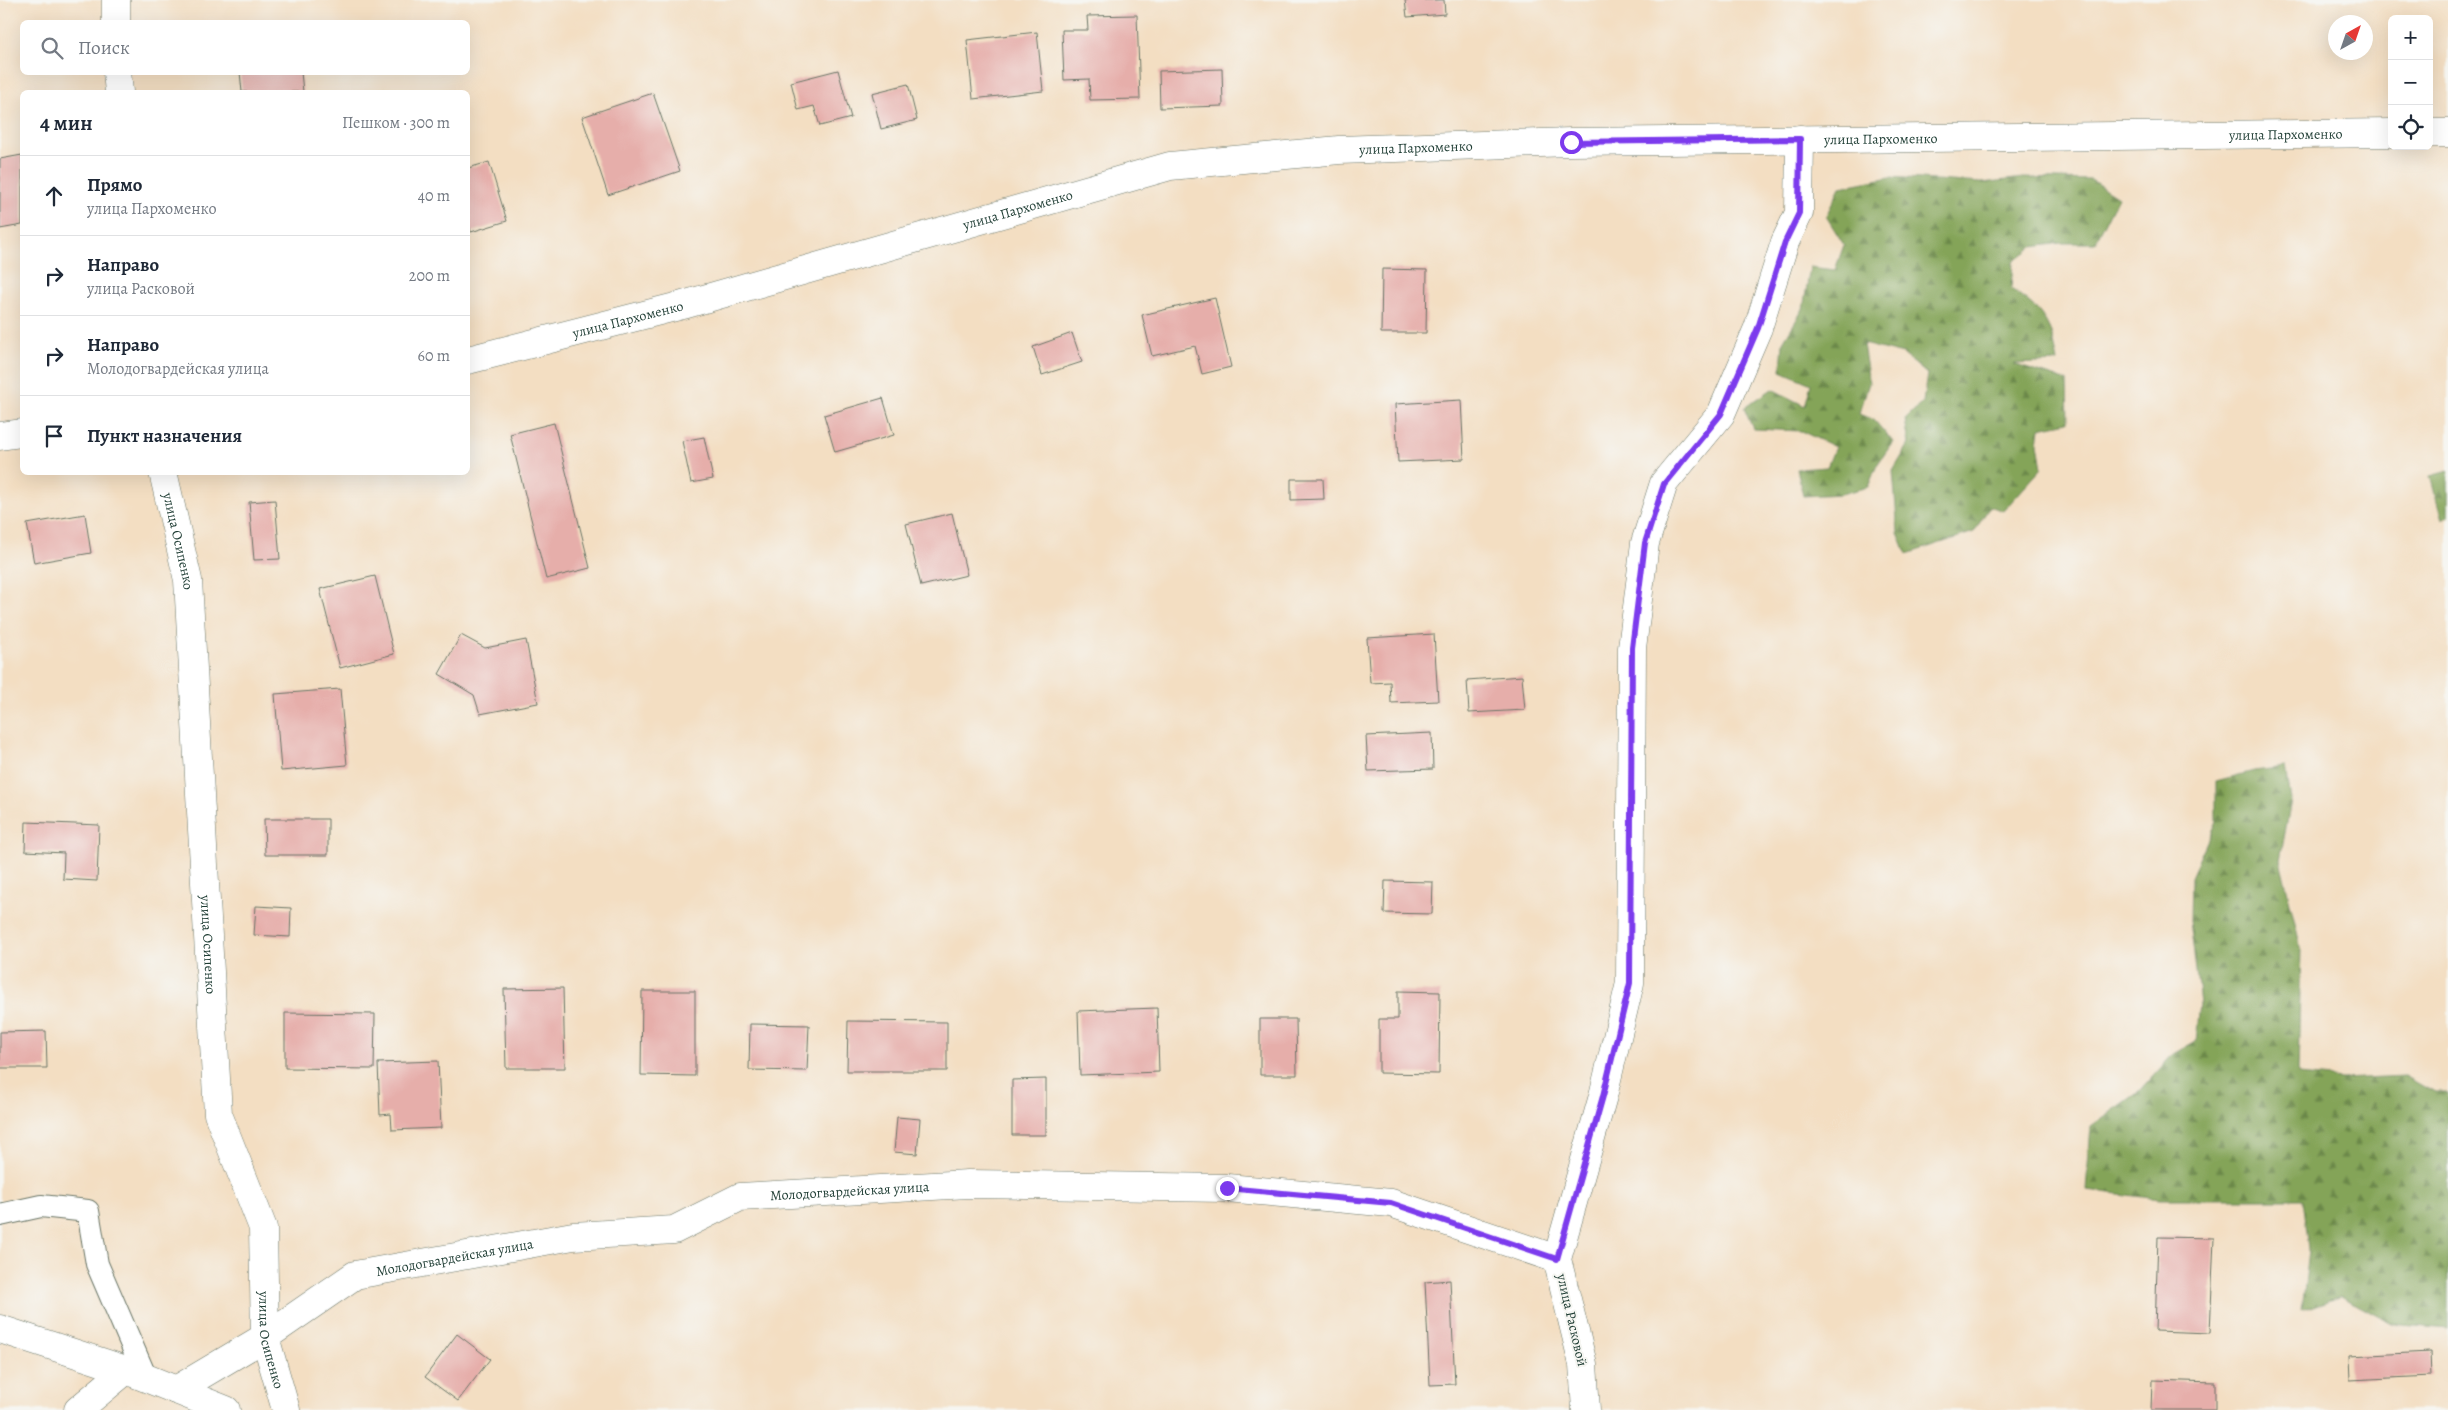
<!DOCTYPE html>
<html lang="ru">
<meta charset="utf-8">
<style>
body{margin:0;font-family:Alegreya,serif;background:#f2f2f3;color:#1f2937}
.controls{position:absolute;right:15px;top:15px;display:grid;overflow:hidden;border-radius:8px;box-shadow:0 5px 20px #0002}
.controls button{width:45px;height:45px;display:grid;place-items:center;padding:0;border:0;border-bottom:1px solid #e0e1e3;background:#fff;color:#1f2937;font:25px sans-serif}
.compass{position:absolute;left:2328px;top:15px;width:45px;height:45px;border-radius:50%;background:#fff;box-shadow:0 5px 20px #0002;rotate:40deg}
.stop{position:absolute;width:15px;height:15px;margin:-11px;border:4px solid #7c3aed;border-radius:50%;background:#fff}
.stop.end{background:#7c3aed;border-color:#fff;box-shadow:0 1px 5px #0008}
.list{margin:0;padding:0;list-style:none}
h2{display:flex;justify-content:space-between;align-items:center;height:65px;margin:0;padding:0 20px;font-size:21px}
h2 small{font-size:16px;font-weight:400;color:#747a83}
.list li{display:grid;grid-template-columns:32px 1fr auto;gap:15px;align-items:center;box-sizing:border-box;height:80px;padding:0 20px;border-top:1px solid #e0e1e3}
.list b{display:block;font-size:19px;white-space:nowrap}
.list p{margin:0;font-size:16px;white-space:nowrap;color:#747a83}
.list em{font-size:16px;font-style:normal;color:#747a83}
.icon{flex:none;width:28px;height:28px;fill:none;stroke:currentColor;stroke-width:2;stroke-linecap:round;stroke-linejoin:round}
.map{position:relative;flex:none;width:2448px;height:1410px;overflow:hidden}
.search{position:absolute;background:#fff;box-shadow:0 5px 20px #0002;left:20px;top:20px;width:450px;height:55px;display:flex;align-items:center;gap:12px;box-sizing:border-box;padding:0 18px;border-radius:8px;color:#747a83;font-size:19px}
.panel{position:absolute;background:#fff;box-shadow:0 5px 20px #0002;left:20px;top:90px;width:450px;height:385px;border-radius:8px}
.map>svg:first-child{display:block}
.forest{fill:url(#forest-firs);stroke:#527046}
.building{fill:#e6aeaa}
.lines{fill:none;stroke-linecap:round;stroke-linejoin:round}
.lane-casing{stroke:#697566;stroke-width:24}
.street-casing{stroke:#697566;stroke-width:29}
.secondary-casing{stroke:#697566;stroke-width:29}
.lane{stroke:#fff;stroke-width:22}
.street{stroke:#fff;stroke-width:28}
.secondary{stroke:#fff;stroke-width:28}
.route{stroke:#7c3aed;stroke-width:6}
.labels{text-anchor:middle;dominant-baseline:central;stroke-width:4;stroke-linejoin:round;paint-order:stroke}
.street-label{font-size:14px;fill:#1f3d34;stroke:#f6f6f2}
</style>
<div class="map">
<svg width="2448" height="1410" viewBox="0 0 2448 1410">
<defs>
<pattern id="forest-firs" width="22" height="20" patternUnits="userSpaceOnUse" patternTransform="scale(1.25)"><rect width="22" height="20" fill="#84a458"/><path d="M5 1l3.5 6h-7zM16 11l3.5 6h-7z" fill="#6b874a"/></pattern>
</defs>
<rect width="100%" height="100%" fill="#f6f6f2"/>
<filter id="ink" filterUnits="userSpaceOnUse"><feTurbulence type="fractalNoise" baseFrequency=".02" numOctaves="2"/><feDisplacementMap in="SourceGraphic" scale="10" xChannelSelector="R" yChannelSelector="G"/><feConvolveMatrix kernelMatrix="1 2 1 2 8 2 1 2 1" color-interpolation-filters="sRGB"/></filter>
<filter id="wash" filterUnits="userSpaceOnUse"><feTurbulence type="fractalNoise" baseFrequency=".0096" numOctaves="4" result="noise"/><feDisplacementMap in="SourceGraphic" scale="20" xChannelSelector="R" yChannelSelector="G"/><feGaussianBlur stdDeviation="1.12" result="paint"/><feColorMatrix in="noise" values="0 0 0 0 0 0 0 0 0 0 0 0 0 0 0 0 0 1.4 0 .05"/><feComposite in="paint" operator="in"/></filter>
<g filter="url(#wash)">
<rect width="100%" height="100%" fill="#f3dec2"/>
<path class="forest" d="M1890,177L1982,183L2023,178L2091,180L2118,197L2095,243H2061L2032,247L2013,262L2011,289C2044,311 2051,323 2058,362L2013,364L2067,381L2068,422L2040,428L2038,444L2042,468L2003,511L1990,506L1974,532L1907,554L1898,533L1893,471L1909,444L1905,419L1923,402L1927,374L1903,354L1863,344L1869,383L1859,414L1874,420L1893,442L1877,465L1868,487L1841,494L1803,496L1797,469L1827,467L1835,447L1801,431L1753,429L1744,408L1772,389L1805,406L1811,384L1781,371L1783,342L1803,309L1810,267L1835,270L1844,245L1826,216L1840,187Z
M2448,471V516L2442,519L2430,476Z
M2286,767L2291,800L2280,860L2301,949L2298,1075L2342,1079L2405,1076L2435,1093H2448V1329L2392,1324L2341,1296L2302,1310L2309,1250L2303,1199H2159L2086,1190L2091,1126L2139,1092L2173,1054L2196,1041L2200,1004L2190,921L2191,877L2216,821V781L2254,771Z"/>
<g id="blocks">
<path class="building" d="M1405,0H1444L1445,14L1407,17Z
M1137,15L1140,99L1090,100L1089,79L1064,80L1062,30H1088L1087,16Z
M1037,32L1043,91L973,99L967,40Z
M1222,69L1223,106L1160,108L1159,71Z
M838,70L851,118L820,126L814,106L798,110L791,82Z
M240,72H301L303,92H242Z
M908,84L917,120L881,129L872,93Z
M653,93L680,171L608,195L582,117Z
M22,155V225L0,229V159Z
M489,162L507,221L471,232L468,221V168Z
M1382,269L1427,270L1426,333H1381Z
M1215,298L1231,367L1202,374L1195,346L1152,356L1142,315Z
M1072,333L1082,362L1042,375L1033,347Z
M883,398L894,435L835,452L824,415Z
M1461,400L1464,459L1398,462L1395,404Z
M554,423L590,568L546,579L510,434Z
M704,437L713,479L691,483L682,441Z
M1291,479H1323L1324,499L1291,500Z
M275,500L280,559L254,560L249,502Z
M952,513L967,575L921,586L906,524Z
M85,514L91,553L34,563L27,524Z
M375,576L394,654L340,668L320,589Z
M1434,634L1438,701L1391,703L1390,682L1370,683L1367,638Z
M461,635L485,648L526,640L538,703L480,714L474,695L439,674Z
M1522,676L1525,710L1469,713L1467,680Z
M340,689L347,765L281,771L275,694Z
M1432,733L1433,769L1368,771L1366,736Z
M264,819H328V855H265Z
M26,822L99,825L97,881L63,879L64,853L25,851Z
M1385,881L1433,882L1432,914L1384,913Z
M256,906L291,908L290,937L254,935Z
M563,988L565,1068H506L504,989Z
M642,991H695V1076L641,1075Z
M1398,991L1440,992L1439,1074L1379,1073V1019H1398Z
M1157,1008L1159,1072L1080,1075L1078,1011Z
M285,1013L375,1014L374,1069L285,1068Z
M1260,1019H1296L1297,1075H1260Z
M848,1021L947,1022V1071H847Z
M750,1024L809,1025L807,1071L749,1070Z
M46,1031L47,1068H0V1032Z
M438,1061L441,1128L392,1130L391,1114L380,1115L378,1063Z
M1046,1079V1135H1012V1080Z
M897,1117L920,1119L917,1154L894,1152Z
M2158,1237L2214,1238L2210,1333L2155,1331Z
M1450,1280L1455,1384L1430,1385L1425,1282Z
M457,1334L490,1359L458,1401L425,1377Z
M2430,1352L2431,1376L2350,1380L2349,1356Z
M2152,1380L2215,1382V1410H2151Z"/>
</g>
</g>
<g filter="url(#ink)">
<use href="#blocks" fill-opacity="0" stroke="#697566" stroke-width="1"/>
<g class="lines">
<g class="lane-casing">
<path id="lane" d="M0,1215L41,1206L88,1211L97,1264L146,1378"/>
</g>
<g class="street-casing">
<g id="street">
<path d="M116,0V22"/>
<path d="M117,72L119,92"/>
<path id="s1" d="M163,472L188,580L218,1114L263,1228L265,1337L286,1410"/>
<path d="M0,1329L126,1370L226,1410"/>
<path id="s2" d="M176,1390L265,1337L355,1275L573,1236L674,1230L740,1197L968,1184L1227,1188L1391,1203L1557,1259"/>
<path d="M78,1410L126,1370"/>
<path d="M1586,1410L1583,1364L1557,1259L1603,1096L1630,983L1632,648L1645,543L1664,483L1721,414L1758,328L1785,242L1799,213L1800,139"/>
</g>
</g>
<g class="secondary-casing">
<g id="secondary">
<path d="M2429,133H2448"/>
<path id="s3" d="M468,360L683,305L1170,166L1339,150L1571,142L2392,133"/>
<path d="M0,436L22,433"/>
</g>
</g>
<use href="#lane" class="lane"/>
<use href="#street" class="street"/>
<use href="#secondary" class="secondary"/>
</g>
</g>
<g class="lines" filter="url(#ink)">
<path class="route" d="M1227,1188L1391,1203L1557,1259L1603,1096L1630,983L1632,648L1645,543L1664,484L1721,414L1758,328L1785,242L1799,213L1800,139L1571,142"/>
</g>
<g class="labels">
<g class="street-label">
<text stroke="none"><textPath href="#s3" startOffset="1845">улица Пархоменко</textPath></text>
<text stroke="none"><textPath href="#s3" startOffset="1440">улица Пархоменко</textPath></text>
<text stroke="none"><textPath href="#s3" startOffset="975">улица Пархоменко</textPath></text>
<text stroke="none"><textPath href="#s3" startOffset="570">улица Пархоменко</textPath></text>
<text stroke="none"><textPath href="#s3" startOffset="165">улица Пархоменко</textPath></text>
<text stroke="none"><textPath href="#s1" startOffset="71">улица Осипенко</textPath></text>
<text stroke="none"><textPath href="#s1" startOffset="476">улица Осипенко</textPath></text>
<text stroke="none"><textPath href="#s2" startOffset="719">Молодогвардейская улица</textPath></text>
<text stroke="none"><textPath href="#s2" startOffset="314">Молодогвардейская улица</textPath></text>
<text transform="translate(1572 1320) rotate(77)">улица Расковой</text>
<text stroke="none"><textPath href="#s1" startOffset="881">улица Осипенко</textPath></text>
</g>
</g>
</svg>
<div class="controls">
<button>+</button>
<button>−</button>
<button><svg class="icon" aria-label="locate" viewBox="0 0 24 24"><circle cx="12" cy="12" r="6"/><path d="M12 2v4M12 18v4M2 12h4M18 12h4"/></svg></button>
</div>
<svg class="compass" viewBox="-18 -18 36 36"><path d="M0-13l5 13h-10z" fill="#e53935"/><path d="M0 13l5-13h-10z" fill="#747a83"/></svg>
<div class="stop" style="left:1571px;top:142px"></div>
<div class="stop end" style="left:1227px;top:1188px"></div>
<div class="search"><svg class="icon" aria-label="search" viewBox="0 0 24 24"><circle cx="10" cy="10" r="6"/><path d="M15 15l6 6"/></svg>Поиск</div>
<section class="panel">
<h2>4 мин<small>Пешком · 300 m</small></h2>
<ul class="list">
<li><svg class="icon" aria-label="ahead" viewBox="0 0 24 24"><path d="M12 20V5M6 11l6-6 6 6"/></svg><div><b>Прямо</b><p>улица Пархоменко</p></div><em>40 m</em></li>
<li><svg class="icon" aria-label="right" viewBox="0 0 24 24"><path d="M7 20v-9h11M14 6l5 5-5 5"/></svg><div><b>Направо</b><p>улица Расковой</p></div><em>200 m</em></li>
<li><svg class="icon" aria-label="right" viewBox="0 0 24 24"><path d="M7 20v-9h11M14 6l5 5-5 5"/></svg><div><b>Направо</b><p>Молодогвардейская улица</p></div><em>60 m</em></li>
<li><svg class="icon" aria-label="arrive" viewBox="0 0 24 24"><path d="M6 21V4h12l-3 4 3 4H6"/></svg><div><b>Пункт назначения</b></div></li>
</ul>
</section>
</div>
